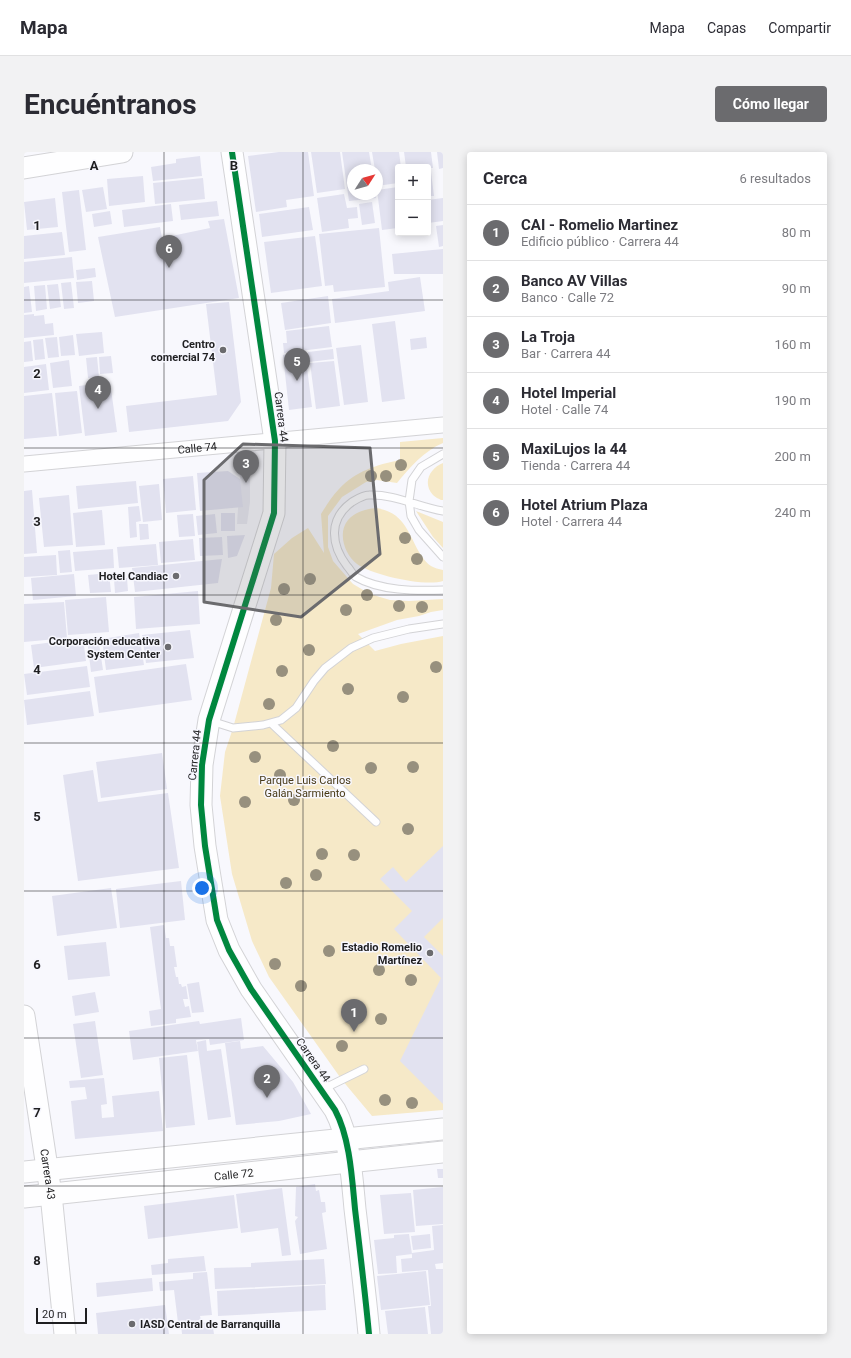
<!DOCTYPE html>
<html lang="es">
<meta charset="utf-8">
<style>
body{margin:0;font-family:Roboto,sans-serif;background:#f2f2f3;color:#2b2b33}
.controls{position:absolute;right:12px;top:12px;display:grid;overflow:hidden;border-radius:4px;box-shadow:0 2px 10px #0003}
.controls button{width:36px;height:36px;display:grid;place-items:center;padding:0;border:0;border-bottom:1px solid #e1e1e2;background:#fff;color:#2b2b33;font:20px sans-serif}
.compass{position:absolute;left:323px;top:12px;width:36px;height:36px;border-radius:50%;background:#fff;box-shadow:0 2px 10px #0003;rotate:54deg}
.scale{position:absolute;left:12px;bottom:10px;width:51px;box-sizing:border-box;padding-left:4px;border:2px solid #1f1f21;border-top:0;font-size:11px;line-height:14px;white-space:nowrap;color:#1f1f21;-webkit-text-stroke:3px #f7f7fe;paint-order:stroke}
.you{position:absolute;left:178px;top:736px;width:14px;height:14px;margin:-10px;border:3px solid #fff;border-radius:50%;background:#1a73e8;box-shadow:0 0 0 6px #1a73e833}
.badge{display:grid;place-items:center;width:26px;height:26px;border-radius:50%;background:#6b6b6e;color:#fff;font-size:13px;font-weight:700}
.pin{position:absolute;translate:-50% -33px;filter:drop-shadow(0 1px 2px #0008)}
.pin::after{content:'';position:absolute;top:21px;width:14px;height:12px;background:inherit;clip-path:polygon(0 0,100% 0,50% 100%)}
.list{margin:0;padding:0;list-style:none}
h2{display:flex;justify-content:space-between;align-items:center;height:52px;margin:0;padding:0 16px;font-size:17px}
h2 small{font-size:13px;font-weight:400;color:#7c7c81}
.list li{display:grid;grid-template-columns:26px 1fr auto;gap:12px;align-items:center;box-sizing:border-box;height:56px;padding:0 16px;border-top:1px solid #e1e1e2}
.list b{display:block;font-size:15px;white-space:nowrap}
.list p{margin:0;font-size:13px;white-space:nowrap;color:#7c7c81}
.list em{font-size:13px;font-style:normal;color:#7c7c81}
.map{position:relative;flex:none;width:419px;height:1182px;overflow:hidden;border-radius:4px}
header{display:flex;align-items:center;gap:24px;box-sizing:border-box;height:56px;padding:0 20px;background:#fff;border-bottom:1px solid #e1e1e2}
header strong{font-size:19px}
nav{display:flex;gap:22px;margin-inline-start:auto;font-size:14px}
.intro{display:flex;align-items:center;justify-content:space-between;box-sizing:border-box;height:96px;padding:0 24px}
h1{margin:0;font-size:28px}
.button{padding:10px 18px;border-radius:4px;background:#6b6b6e;color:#fff;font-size:14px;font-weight:700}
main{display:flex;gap:24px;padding:0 24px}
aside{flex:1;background:#fff;border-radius:4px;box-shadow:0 2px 10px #0003}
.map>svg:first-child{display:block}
.built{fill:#e9e9f2}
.green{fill:#f6e9c8}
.building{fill:#e2e2f0}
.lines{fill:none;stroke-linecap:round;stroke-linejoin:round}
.lane-casing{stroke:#d3d3d6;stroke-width:9}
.street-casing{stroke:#d3d3d6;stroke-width:17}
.secondary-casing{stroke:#d3d3d6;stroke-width:23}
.lane{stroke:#fefeff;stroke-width:7}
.street{stroke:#fefeff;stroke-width:15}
.secondary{stroke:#fefeff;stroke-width:21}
.cycleway-casing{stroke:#f7f7fe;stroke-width:8}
.cycleway{stroke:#00873e;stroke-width:6}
.tree{fill:#97907e}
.marked{fill:#6b6b6e;fill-opacity:0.2;stroke:#6b6b6e;stroke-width:3;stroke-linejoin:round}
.grid{fill:none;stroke:#1f1f21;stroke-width:1;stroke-opacity:0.55}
.poi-dot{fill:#6b6b6e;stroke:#f7f7fe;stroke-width:1.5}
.labels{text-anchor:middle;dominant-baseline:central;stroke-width:3;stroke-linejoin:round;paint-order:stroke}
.poi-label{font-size:11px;font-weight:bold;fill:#1f1f21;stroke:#f7f7fe;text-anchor:end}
.street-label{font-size:11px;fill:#1f1f21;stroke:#f7f7fe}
.park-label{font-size:11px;fill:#483a17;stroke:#f7f7fe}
.grid-label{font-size:13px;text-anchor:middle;font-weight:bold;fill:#1f1f21;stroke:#f7f7fe;stroke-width:3;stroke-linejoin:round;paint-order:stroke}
</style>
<header>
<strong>Mapa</strong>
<nav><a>Mapa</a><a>Capas</a><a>Compartir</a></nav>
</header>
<div class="intro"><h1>Encuéntranos</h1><a class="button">Cómo llegar</a></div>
<main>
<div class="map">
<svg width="419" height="1182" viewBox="0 0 419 1182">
<rect width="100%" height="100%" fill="#f8f8fd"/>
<path class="built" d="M217,311H226V350L223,372H213Z"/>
<path class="green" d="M419,286V291C400,299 386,315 373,331L353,328L342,330L318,345L304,364V395L309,409L329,432L346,442L366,448L385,449L419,447V458L407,460L395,464L373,468L334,482L351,499L377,492L419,484V958L348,964L318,928L245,825L228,789L208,722L196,644L201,600L209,576L247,436L250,402L268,386L284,376L300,401L297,362C302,354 308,344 315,337C332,319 352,313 376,308V290Z
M419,311V348H417C415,347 411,345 409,343C398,331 406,316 419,311Z
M352,356C379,360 383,378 395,400C398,405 402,411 407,414C410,416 415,417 419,418V429C401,435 348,423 333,412C321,403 313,381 324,368C331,360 341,357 352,356Z
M392,359L419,370V396L409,385Z"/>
<path class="building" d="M255,0H284L290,44L262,48L263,55L232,60L224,4Z
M287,0H316L321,37L293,41Z
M318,0H345L348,18H329V42H351L352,46L325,49Z
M348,0H375L377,15H374V31L353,34V18H351Z
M380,0H407L409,16L382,15Z
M413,0H419V16L415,17Z
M176,4L178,24L129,29L127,15L152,11V7Z
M404,20H407L410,44H404Z
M119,24L121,50L85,54L83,27Z
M179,26L181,47L131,52L129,31Z
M79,35L83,57L62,60L58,38Z
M374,35V76L358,78L353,38Z
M55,38L62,98L45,100L38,40Z
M320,42L323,56L333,55L334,66L324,67L325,76L298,80L293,46Z
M31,46L34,75L3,78L0,50Z
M419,46V69L404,71V48Z
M193,49L195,64L157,68L155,53Z
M348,50L351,71L338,73L335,52Z
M147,52L149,69L100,75L98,58Z
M285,55L289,78L238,85L235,62Z
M86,59L88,72L70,75L68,62Z
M200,67L215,146L91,165L74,85L136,75L138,86L186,76L184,69Z
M419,73V94L415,95L412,74Z
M355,76L361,135L310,140L309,133L301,134L295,82Z
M38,80L41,103L0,107V84Z
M291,84L298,134L247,141L240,90Z
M419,97V122H370L368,102Z
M48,105L50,126L0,131V110Z
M71,116L72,125L53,128L52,118Z
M396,125L401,159L311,171L308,147L365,139L364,130Z
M68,129L70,149L54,151L52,130Z
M47,130L50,156L40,157L37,131Z
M34,132L37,155L26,157L23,133Z
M21,133L23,157L12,159L10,134Z
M5,134L8,160L0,161V135Z
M304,144L307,171L261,178L257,151Z
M205,150L217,250L204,269L105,280L102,254L193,243L182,152Z
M10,162V164L20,163L21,172L29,171L30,183L0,186V163Z
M371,169L381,247L358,250L348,172Z
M305,174L308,195L260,201L259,191H263L262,179Z
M78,180L80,201L55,204L52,182Z
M49,183L51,203L37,204L35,185Z
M33,185L35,205L24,206L21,186Z
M402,185L403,196L387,198L386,187Z
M19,187L21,207L11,208L9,188Z
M7,189L9,209L0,210V190Z
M337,193L344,250L320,253L312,196Z
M309,197L310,207L285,210L284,200Z
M281,200L288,255L265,258L259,203Z
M87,204L89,221L76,222L75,205Z
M73,205L75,225L64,226L62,206Z
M45,208L48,234L29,236L26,211Z
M310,209L316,254L292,257L286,211Z
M22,212L25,238L0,241V215Z
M86,230L93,280L61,284L55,234Z
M53,239L58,281L35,284L31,241Z
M28,241L33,284L0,287V244Z
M204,319L216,327L219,355L176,359L173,321Z
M169,324L172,358L142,361L139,327Z
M112,329L114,351L54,357L52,334Z
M135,332L138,368L119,370L115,334Z
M8,338L13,401L0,402V339Z
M45,343L49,393L20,395L15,346Z
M115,354L117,369L112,370L113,385L106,386L104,355Z
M78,358L81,393L52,395L49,361Z
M197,361H211V379H197Z
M169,362L171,384L155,385L153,363Z
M191,362L193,381L174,383L172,364Z
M115,372H124L125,387L116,388Z
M221,383L213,404L204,406L203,384Z
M198,385L199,403L176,404L175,386Z
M169,387L171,408L137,411L135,390Z
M132,392L134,413L95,416L93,395Z
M89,397L90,416L51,419L49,400Z
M46,398L48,420L36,421L34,399Z
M32,403L33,423L0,425V405Z
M198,407L194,431L111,440L108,416Z
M85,421L87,440L66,441L64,423Z
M50,422L52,444L9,448L7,426Z
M103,426L104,439L91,441L90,427Z
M174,439L176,472L112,477L110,445Z
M82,445L85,480L44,483L41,448Z
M40,450L43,486L0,490V452Z
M166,478L170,506L122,511L118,483Z
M115,481L120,513L82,518L78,487Z
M74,485L79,518L67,520L63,487Z
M59,486L62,509L10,516L7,493Z
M162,512L168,548L75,561L70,525Z
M63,514L66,535L3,543L0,522Z
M66,539L70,564L3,573L0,548Z
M138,601L143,637L77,646L72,610Z
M69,618L74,650L144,641L155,716L54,729L39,623Z
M419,694V766L400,785L419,804V952L376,909L417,826L370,777L388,759L356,727L369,715L382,730Z
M157,729L161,768L96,776L92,737Z
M87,736L93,776L33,784L28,744Z
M140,773L142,786H145L146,794H150L153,815H150L152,825H154L155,832H157L158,835L162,834L164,847H159L161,855L165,854L167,865L152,867V871L127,874L125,859L137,857L126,775Z
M82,790L86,824L44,828L40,794Z
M175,830L180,860L168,861L163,832Z
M71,840L75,860L51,864L48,844Z
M217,866L220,888L186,893L185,887L172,888L174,899L109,908L105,879L175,869L176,872Z
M71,869L79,923L57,926L49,872Z
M182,888L183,899L197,897L207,965L184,968L173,890Z
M216,889L217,897L239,894L269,930L287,962L255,969L212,973L201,891Z
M163,903L171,973L142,976L135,906Z
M80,926L83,952L77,953L78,966L90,965L88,944L135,939L139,979L51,987L47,949L63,947L61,935L46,936L45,929Z
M413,1017H419V1026H414Z
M291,1032L292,1039L295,1038L297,1050H301L302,1060L298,1061L303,1097L276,1102L271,1069L274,1065L271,1064L272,1035Z
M419,1035V1072L392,1074L389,1038Z
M258,1036L267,1103L258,1104L254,1076L217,1081L212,1042Z
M387,1041L391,1080L360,1082L356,1043Z
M210,1043L214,1076L124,1087L120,1054Z
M419,1073V1111L411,1112L412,1117H419V1182H407L404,1154H407L404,1118L378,1120L377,1107L388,1106V1101L410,1098L408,1074Z
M385,1082L388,1102L372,1104L373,1121L354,1122L350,1088L370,1086V1083Z
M406,1082L407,1096L389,1098L387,1084Z
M180,1104L182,1119L128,1123L127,1113L144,1111V1107Z
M300,1107L302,1132L191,1137L190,1116L227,1115V1111Z
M402,1119L406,1153L357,1158L353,1124Z
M183,1120L188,1163L176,1164L177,1168L154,1171L150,1138L136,1139L135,1130L169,1127V1121Z
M128,1126L129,1139L73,1145L72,1131Z
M301,1133L302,1158L194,1164L193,1139Z
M141,1153L145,1182H74L72,1161Z
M401,1155L404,1182H364L361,1159Z
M188,1170L190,1182H158L157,1173Z"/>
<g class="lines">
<g class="lane-casing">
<path id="lane" d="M419,302L397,315L388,328L385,349L387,364L395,378L419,405
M419,359C394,355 371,342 345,343C339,343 333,347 328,350C304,367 307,393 323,414C326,417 329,423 332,425C356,439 392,439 419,438
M187,569L209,576L239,573L257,568L272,556L290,529L301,516L327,496L349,486L385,477L419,472
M248,572L352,670
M299,937L340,917"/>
</g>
<g class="street-casing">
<g id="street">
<path id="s1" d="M0,312L419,273"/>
</g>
</g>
<g class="secondary-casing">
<g id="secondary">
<path d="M208,0L251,289L250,361L185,568L178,613L177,653L181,694L193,768L205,798L227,837L311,958C326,986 328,1026 331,1057C336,1099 341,1140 345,1182"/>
<path d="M0,16L98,0"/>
<path id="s2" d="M0,864L27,1042L41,1182"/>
<path d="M0,1020L419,977"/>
<path id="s3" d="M0,1045L419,1000"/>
</g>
</g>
<use href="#lane" class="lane"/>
<use href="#street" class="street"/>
<use href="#secondary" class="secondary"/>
<g class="cycleway-casing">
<path id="cycleway" d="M208,0L251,289L250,361L185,568L178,613L177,653L181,694L193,768L205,798L227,837L311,958C326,986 328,1026 331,1057C336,1099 341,1140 345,1182"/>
</g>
<use href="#cycleway" class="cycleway"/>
</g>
<g class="tree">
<circle cx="377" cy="313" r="6"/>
<circle cx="347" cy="324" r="6"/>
<circle cx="362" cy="324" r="6"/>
<circle cx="381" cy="386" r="6"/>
<circle cx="393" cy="407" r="6"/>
<circle cx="286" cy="427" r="6"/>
<circle cx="260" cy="437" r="6"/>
<circle cx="343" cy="443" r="6"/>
<circle cx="375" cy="454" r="6"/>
<circle cx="398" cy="455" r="6"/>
<circle cx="322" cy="458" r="6"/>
<circle cx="252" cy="468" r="6"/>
<circle cx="285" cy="498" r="6"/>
<circle cx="412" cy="515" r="6"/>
<circle cx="258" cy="519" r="6"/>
<circle cx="324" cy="537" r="6"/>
<circle cx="379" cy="545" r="6"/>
<circle cx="245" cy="552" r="6"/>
<circle cx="309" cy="594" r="6"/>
<circle cx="231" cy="605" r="6"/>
<circle cx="389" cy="615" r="6"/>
<circle cx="347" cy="616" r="6"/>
<circle cx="256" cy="623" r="6"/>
<circle cx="270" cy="648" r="6"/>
<circle cx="221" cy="650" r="6"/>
<circle cx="384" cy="677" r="6"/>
<circle cx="298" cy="702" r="6"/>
<circle cx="330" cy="703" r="6"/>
<circle cx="292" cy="723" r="6"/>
<circle cx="262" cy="731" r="6"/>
<circle cx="305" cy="799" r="6"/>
<circle cx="251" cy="812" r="6"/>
<circle cx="355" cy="818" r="6"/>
<circle cx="387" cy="828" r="6"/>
<circle cx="277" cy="834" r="6"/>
<circle cx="357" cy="867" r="6"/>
<circle cx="318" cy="894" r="6"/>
<circle cx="361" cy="948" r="6"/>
<circle cx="388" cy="951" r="6"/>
</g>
<path class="marked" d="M219,292L346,296L356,402L277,465L180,450V328Z"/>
<path class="grid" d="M140,0V1182M279,0V1182M0,148H419M0,296H419M0,443H419M0,591H419M0,739H419M0,886H419M0,1034H419"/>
<g class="poi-dot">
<circle cx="199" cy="198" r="4"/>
<circle cx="152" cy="424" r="4"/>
<circle cx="144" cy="495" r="4"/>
<circle cx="406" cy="801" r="4"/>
<circle cx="108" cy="1172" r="4"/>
</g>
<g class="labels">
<g class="poi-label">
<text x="191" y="192">Centro<tspan x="191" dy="13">comercial 74</tspan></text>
<text x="144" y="424">Hotel Candiac</text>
<text x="136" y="489">Corporación educativa<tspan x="136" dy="13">System Center</tspan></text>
<text x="398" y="795">Estadio Romelio<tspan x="398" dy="13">Martínez</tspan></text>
<text x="116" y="1172" text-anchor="start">IASD Central de Barranquilla</text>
</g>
<g class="street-label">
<text transform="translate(257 265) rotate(83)">Carrera 44</text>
<text stroke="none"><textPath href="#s1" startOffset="174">Calle 74</textPath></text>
<text transform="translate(171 603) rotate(-84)">Carrera 44</text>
<text transform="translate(289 908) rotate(55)">Carrera 44</text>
<text stroke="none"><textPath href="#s2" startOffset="160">Carrera 43</textPath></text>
<text stroke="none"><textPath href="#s3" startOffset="211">Calle 72</textPath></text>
</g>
<g class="park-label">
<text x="281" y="628">Parque Luis Carlos<tspan x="281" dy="13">Galán Sarmiento</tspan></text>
</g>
</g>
<g class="grid-label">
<text x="70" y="18">A</text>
<text x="210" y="18">B</text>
<text x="13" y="78">1</text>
<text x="13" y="226">2</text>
<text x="13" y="374">3</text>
<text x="13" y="522">4</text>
<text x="13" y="669">5</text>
<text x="13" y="817">6</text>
<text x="13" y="965">7</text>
<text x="13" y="1113">8</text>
</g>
</svg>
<div class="controls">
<button>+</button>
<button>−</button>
</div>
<svg class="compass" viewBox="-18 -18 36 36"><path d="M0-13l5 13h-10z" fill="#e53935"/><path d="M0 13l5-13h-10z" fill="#7c7c81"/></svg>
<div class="scale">20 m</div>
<div class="you"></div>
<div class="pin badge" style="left:330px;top:880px">1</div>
<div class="pin badge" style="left:243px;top:946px">2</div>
<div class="pin badge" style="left:222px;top:331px">3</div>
<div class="pin badge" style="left:74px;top:257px">4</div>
<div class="pin badge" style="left:273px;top:229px">5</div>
<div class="pin badge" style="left:145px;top:116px">6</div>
</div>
<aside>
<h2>Cerca<small>6 resultados</small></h2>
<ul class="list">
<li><span class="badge">1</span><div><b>CAI - Romelio Martinez</b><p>Edificio público · Carrera 44</p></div><em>80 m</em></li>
<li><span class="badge">2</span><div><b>Banco AV Villas</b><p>Banco · Calle 72</p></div><em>90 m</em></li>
<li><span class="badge">3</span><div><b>La Troja</b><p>Bar · Carrera 44</p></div><em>160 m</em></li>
<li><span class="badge">4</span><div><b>Hotel Imperial</b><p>Hotel · Calle 74</p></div><em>190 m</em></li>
<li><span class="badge">5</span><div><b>MaxiLujos la 44</b><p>Tienda · Carrera 44</p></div><em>200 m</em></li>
<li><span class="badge">6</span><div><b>Hotel Atrium Plaza</b><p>Hotel · Carrera 44</p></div><em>240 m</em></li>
</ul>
</aside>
</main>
